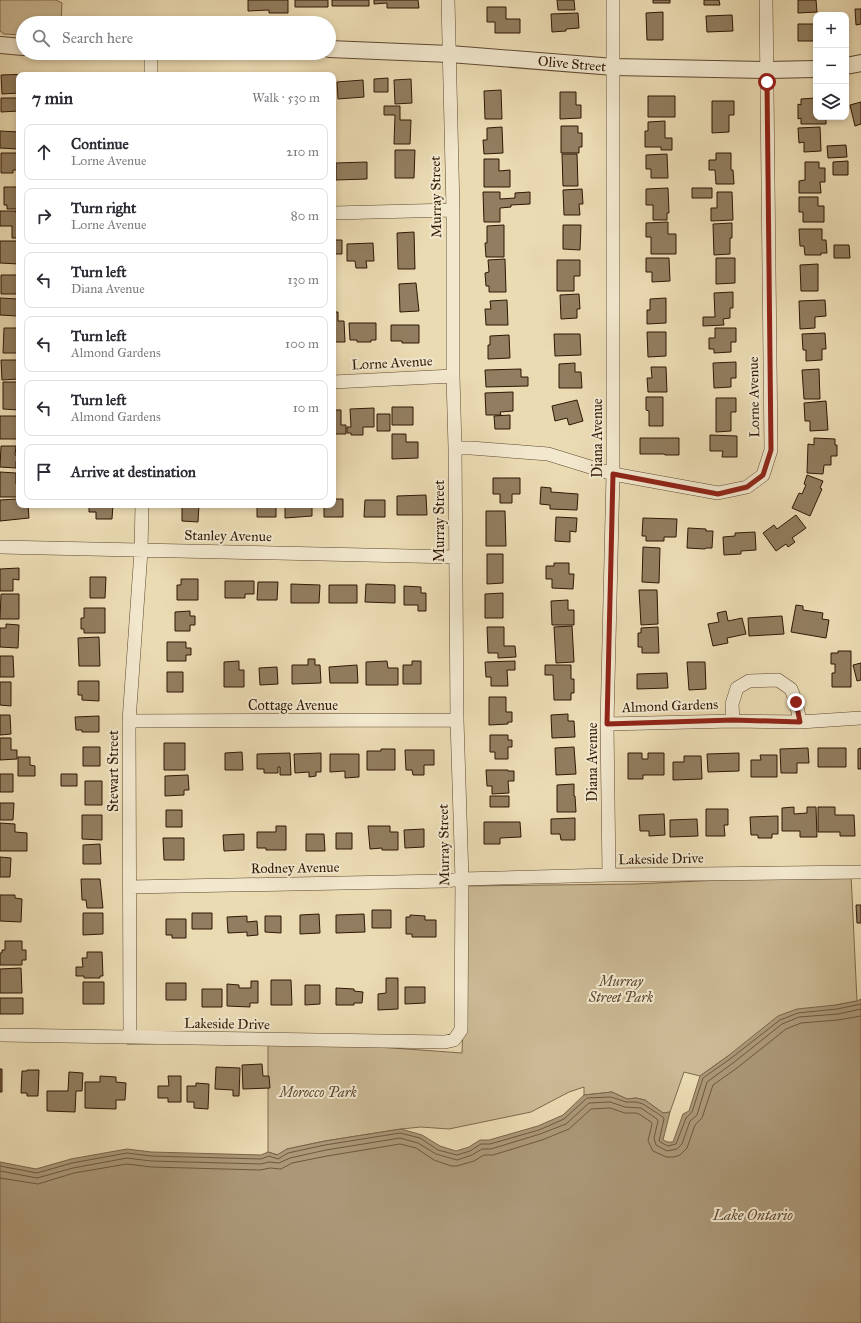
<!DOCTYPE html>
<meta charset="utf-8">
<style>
body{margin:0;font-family:"IM FELL Great Primer",serif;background:#f2f2f3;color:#2b2b33}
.controls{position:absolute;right:12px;top:12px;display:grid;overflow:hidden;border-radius:8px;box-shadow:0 2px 6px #0003}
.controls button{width:36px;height:36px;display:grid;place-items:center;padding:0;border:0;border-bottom:1px solid #e1e1e2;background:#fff;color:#2b2b33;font:20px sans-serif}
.stop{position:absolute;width:12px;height:12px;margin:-9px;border:3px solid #8f2418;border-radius:50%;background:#fff}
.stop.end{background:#8f2418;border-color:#fff;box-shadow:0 1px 4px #0008}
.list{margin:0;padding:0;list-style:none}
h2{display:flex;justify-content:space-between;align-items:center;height:52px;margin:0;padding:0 16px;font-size:17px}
h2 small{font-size:13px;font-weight:400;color:#7c7c81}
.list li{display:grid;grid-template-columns:26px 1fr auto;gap:12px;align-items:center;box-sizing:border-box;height:56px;margin:0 8px 8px;padding:0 8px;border:1px solid #e1e1e2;border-radius:8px}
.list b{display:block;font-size:15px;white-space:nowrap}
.list p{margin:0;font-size:13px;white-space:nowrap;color:#7c7c81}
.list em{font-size:13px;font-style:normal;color:#7c7c81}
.icon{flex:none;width:22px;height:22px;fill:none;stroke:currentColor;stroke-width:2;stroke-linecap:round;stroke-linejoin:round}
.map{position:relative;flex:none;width:861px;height:1323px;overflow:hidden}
.search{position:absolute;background:#fff;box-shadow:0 2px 6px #0003;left:16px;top:16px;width:320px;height:44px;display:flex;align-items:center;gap:10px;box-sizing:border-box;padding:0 14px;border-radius:22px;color:#7c7c81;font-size:15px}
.panel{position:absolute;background:#fff;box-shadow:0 2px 6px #0003;left:16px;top:72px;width:320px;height:436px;border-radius:8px}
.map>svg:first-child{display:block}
.green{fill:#cbba95;stroke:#7e684d}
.water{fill:#ab9878;stroke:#7a644a}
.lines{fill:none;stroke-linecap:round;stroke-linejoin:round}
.shore{stroke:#6e583e;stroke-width:1}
.building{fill:#917d5f;stroke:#301705}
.minor-casing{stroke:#5f4830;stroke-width:14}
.tertiary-casing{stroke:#5f4830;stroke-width:18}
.minor{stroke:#f2e8ce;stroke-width:13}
.tertiary{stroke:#f2e8ce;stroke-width:16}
.route{stroke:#8f2418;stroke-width:5}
.labels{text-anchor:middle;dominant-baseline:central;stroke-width:4;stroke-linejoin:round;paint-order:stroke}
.street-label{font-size:14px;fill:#301705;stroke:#f2e8ce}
.park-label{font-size:14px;font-style:italic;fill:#5e4830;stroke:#f2e8ce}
.water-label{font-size:15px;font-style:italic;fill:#614b33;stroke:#f2e8ce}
</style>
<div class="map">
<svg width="861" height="1323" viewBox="0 0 861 1323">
<rect width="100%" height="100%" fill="#ebdbb3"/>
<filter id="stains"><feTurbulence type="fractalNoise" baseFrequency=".005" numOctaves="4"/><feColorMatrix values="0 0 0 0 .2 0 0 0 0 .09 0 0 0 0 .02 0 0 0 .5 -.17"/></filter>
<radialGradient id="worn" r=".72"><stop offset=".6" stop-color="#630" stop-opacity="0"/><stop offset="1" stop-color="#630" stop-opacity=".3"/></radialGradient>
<path class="green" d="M0,0H56L62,3L61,23H23V35L4,34L0,31Z
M851,874L857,1001L836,1005L728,1056L700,1076L684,1072L670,1112L663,1113L645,1100L636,1098L627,1099L612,1092L584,1095V1087L569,1092L531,1112L449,1129L421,1127L401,1129L325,1141L287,1149L278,1155L268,1152V1039L462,1053L468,886L635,884Z"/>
<path class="water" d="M861,999V1323H0V1162L36,1169L71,1159L127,1149L151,1152L261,1155L268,1152L277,1155L287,1149L325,1141L401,1129L422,1135L440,1146L456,1151L469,1147L480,1140H489L538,1126L563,1115L584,1095L612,1092L627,1099L636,1098L645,1100L663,1113L670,1112L663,1140L668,1142H673L683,1114L689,1111L700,1076L728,1056L778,1016L797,1009L836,1005L857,1001Z"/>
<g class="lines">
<path class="shore" d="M0,1166L37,1173L72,1163L127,1153L151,1156L261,1159L269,1156L278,1159L288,1153L325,1145L400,1133L420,1138L438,1150L457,1155L470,1151L481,1144H490L539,1130L564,1119L587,1098L611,1097L626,1102H636L643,1104L663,1117L664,1119L659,1141L662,1143L668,1146L676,1144L686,1118L692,1112L703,1078L730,1059L780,1020L798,1013L837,1009L861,1004
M0,1171L37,1178L73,1168L127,1158L151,1161L261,1164L269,1162L279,1163L290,1158L326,1150L400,1138L418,1143L436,1154L457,1160L472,1155L482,1149H491L540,1134L566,1124L589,1103L610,1102L625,1107L641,1108L657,1119L658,1121L654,1138L656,1145L667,1151L677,1149L682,1144L690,1121L697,1115L707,1082L733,1063L782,1024L799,1017L838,1014L861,1009
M0,1178L38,1184L74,1173L127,1164L151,1167L260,1170L270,1168L281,1169L292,1163L327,1156L400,1144L416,1148L434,1160L451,1166H457L474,1161L484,1155H493L542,1140L569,1129L591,1109L610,1108L625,1113H636L639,1114L651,1122L652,1124L648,1141L653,1151L666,1157H674L680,1155L687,1148L695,1125L702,1118L713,1085L737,1068L786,1029L801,1023L838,1020L861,1016"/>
</g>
<path class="building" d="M248,0H288V13H269V10L248,11Z
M295,0H328V7H295Z
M332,0H369V6H332Z
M374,0H418L419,8H387V3L374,4Z
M557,0H574L575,10H558Z
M653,0H670V3H653Z
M704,0H719L720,5H704Z
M798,0H816L817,12L798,13Z
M487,7H506V19H520V33H495V22H487Z
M855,9H861V24L856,25Z
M663,12V40H647L646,13Z
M578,13L579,28L566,29V31L552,32L551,14Z
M732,15L733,31L707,32L706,16Z
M798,24H816V41H798Z
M31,74L19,75V93L2,94L1,75Z
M388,78V92H374V79Z
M411,79L412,103L395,104L394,80Z
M363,80L364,97L338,99L337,82Z
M501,90L502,119H485L484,91Z
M560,92H576V105H581V118L560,119Z
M648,96H675V117H648Z
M1,98H19V111L1,112Z
M816,98V117H826V124H801V118L798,119V104L801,105V99Z
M712,101H734V115H729V132L712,133Z
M861,102V124L855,126L850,105Z
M384,106H400V120H411L410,144H394L395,115H384Z
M665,121V138H672V150H661V147H645V131H648V122Z
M561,126H578V133H582V147H579V153H561Z
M502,127L503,153L484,154L483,140H487V128Z
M820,127L821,151L804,152V142L799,143L798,128Z
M0,131L19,132V149L0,148Z
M846,145L847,157L828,158L827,146Z
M395,150H415L414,178H395Z
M1,153H19V170H13V173H1Z
M716,153H731V170H733L734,184H716L715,170H709V160H716Z
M562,154H577L578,186H563Z
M667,154L668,178H651V169H646V155Z
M484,159H499V171L510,170V187H484Z
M848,161V175H833V162Z
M367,162V179L336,180V163Z
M805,162H819V168H825V182H820L821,193H799V181L805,180Z
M4,187H19V209H7V205H4Z
M668,188L669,213H667V220H653V205H646V189Z
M692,188H712V198H692Z
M582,189L583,204H579L580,215H564L563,190Z
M483,192H500V199L515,198V193L530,192V204L511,205V207L500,208V222H484Z
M717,192H732L733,220L711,221V208H717Z
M799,197H818V206H824V222H803V212H799Z
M0,211H16V213H19V238H12V226H0Z
M668,222V234H676V254H651V237H646V223Z
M732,223V238H730V254L714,255L713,224Z
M504,225V257H486L485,243H487V226Z
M563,225H581L580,250L563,249Z
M799,229H822V240H826L827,253H821V255H805L804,246H800Z
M414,232L415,269H398L397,233Z
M333,240H342V254H334V265Z
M0,241H19V264L0,263Z
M373,243L374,261H366L367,268H356L355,261H347V244Z
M834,245H849L850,258H834Z
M646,258H669L670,281L652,282V272H646Z
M716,258H735V283L716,284Z
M505,259L506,292H489V286H486L485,273L489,272L488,260Z
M557,260H580V276H574V291H557Z
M818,264V291H801L800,265Z
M1,275H18L17,294H1Z
M416,283L419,311L400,312L399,284Z
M733,292V308H730V318L723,319L724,325L703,326V317H715L714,293Z
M579,294L580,309H577V318L561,319L560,295Z
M0,298L18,299L17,316L0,315Z
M666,298V323L647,324V310H650V299Z
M507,300L508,325H486L485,309H491L490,301Z
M825,300L826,316L815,317V328L800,329L799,301Z
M333,312H338V321H344L345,342H333Z
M349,323H376V340H371V342H357V340H350Z
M391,325H419V343H402V341H391Z
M4,328H19V353H3Z
M715,328H736V342H731V352L714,353V349H709V338H715Z
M647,332H666V356L648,357Z
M825,333L826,349H822V360L806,361V350H803L802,334Z
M554,334H580L581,355L555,356Z
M509,335L510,358L488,359V345H490V336Z
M1,360H19V379L2,380Z
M736,362V378H731V387L714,388L713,363Z
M575,363V372H581L582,388H559V364Z
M651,367H666L667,392H648L647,378H652Z
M521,369V377H528V386L486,387L485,370Z
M819,369L820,399H804L802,370Z
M3,382H17V389H19V410L3,409Z
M513,392V411L500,412L501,415H486L485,393Z
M646,397H663V426H649V411L646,410Z
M716,398H736V412H731V431L716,432Z
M577,400L583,421L569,425L567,418L555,421L552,406Z
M826,401L828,430L810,431V421H805L804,403Z
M333,407L334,410H341V425H346V434H333Z
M392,407H413V425H392Z
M374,408V427H363V435H351V433H347V427H351L350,409Z
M377,414H390V431H377Z
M510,415V429H495L494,416Z
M0,416H19V439H0Z
M392,434H406V442H418V458L392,459Z
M710,435L737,436V457H722L723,451H710Z
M640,438H679V455H665L664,454H640Z
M814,438L835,439V445H837V456H831V465H824L823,474L807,473L808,444L814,445Z
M1,446H16L15,455L18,456V461H16V468L0,467Z
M0,472L16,473V484H19V497H0Z
M807,475L823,481L820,488L822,489L810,516L792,508L799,493L802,494L806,485L804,484Z
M493,478H520V494H512V503H500V494H493Z
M541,487L551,488V492L578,494L577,510L550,509V505L540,504Z
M426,495L427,515H397V496Z
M17,499V504H19V505H28L29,518L0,521V500Z
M333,499H343V517H324V505H333Z
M365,500H385V517H364Z
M89,505H113L112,519H96V512H89Z
M182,505H199L198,522L182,521Z
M257,505H276V517H257Z
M285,505H312V516L285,518Z
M486,511H505L506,546H486Z
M796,515L806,528L792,538L795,542L788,547L786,544L776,551L763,533L774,525L777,529Z
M556,517L577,518L576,532L570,531V542L555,541Z
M643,518L677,519L676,537H664V541H646V536H642Z
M688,528L706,529V531H713L712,548H706L705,549L687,548Z
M755,532L756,550L741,551V554L724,555L723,537L735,536V533Z
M643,547L660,548L659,583L642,582Z
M487,554H503V583L487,584Z
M554,563H569V574H574L573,589L552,588V579H546V566H554Z
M19,568V580L13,579V591H0V569Z
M90,577H106L105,598H90Z
M181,579H198V600H177V585H181Z
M225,581H254V594H245V598H225Z
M258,582H278L277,600H257Z
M291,584L320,585L319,603H291Z
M366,584L395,585V603L365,602Z
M329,585H357V603H329Z
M404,586L421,587V593H426V611H418V605H404Z
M639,590H657L658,624L641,625Z
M503,593V618H485V594Z
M1,594H19V619H0Z
M568,600V610H574V625H552L551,601Z
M796,605L803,606V610L823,613L822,619L829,620L826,638L791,632Z
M84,608H105V633H84V629H81V618H84Z
M190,611V616H195V625H190V631H175V612Z
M726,611L728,621L742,618L746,634L727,638L728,643L713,646L708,624L719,622L717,613Z
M782,616L784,634L749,636L748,618Z
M6,624L19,625L18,648L0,647V628H6Z
M572,626L574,662L556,663L554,627Z
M487,627H504V646H515L516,657L498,658V653H488Z
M658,627L659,653H642V647H638V633H641V628Z
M99,637L100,666H79L78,638Z
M167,642H186V648H191V655H186V661H167Z
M838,651H851V687H832V673H835V664H831V653H838Z
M0,656H13L14,677H0Z
M308,659H315V665H320L321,683L292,684V665H308Z
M239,661V670H244V687H224V662Z
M387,661L388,668H398V685H366V662Z
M412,661H421V684H403V665H412Z
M515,661V670H507L508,686H491V677H486L485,662Z
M687,662H705L706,689L689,690Z
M861,663V680L857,681L853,665Z
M357,665L358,683H330L329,667Z
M545,665H571V679H574V693H571V700H554L553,675H545Z
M277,667L278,684L260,685L259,668Z
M167,672H183V692H167Z
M667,673L668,688L637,689V674Z
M78,681H99V701L82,700V695H78Z
M0,682H11V706L0,705Z
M489,697H506V712H512V722H508V724L489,725Z
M568,714V721H574L575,737L552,738L551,715Z
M0,715H10L11,734L0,735Z
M99,716V732H82V730H76L75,717Z
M490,735H508V740H512V747H508V759H495V752H490Z
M0,738H11V750H17V759L0,760Z
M164,743H185V770H164Z
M83,747H100V766H83Z
M574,747L576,774L556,775L555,748Z
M808,748L809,763H797V773H781L780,749Z
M818,748H846V767H818Z
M861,748V769H858V749Z
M381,749H395V770H367V751H381Z
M405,750H434V765H424V775H413L412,770H406Z
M242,752L243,770H225V753Z
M290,753L291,775H280V767H278V773H264V769H257V754Z
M321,753V772H316V776L309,777V772L295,773L294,754Z
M628,753H642V759H648V753H664V775H643V779H628Z
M739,753V771L708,772L707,754Z
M330,754H359V777L345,778V771L330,772Z
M760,755H777V777H751V760H761Z
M684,756H701L702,779L673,780V762H684Z
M18,757H30V765L35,766V776H18Z
M486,770H508V771H514V781H508L509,793L492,794V786H487Z
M0,774H13V792H0Z
M61,774H77V786H61Z
M188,775L189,790H184V795L165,796V776Z
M85,781H102V805H85Z
M574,784V796H575L576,812H557V785Z
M490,796H509V807H490Z
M0,803H14L13,820H0Z
M794,807V814L807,813V807H816L817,837H800V831H782V808Z
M818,807H835V815H854L855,836H840V832H818Z
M706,809H728V825H724L725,836H706Z
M166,810H182V827H166Z
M664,814L665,835L649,836V831H640L639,815Z
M82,815H102V840L82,839Z
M778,816V834H772V838H758V835H751L750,817Z
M575,818V840H561L560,834H551V819Z
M697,819L698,836L670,837V820Z
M484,822H520L521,837L500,838V844H484Z
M0,823L15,824V832L27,833V851H0Z
M276,826H286V850H266V848H257V832H276Z
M368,826H390V832H398V850H382V848L370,849Z
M424,829V847L405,848L404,830Z
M336,833H352V849H336Z
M244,834V850L224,851L223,835Z
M306,834H324L325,851H306Z
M163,838H184V860H164Z
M100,844L101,864H83V845Z
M0,857L11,858L10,877H0Z
M81,879H100L103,908H87L86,900H82Z
M0,895H15V898L22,899L21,922L0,921Z
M856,905H861V923H857Z
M372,910H391V928H372Z
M83,913H103V934L83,935Z
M192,913H212V929H192Z
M319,914L320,933L300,934V915Z
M364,914L365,932L336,933V915Z
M410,915L425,916V920H436V937H412V934H406V917H410Z
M247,916V922L257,921L258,935L247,936V932L228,933L227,917Z
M265,916H281V933L265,932Z
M166,919H186V938H172V935H166Z
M5,941H22V950H26V960H22V965H0V953H2V950H5Z
M87,952H102L103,976H100V978H84V976H76V967H83L82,958H87Z
M21,968L22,993H0V969Z
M386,978H398V1009L378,1010V994L386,993Z
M271,980H291L292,1005H271Z
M251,981H258V1003H250V1007L227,1006V984L239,985V988H251Z
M83,982H104V1004H83Z
M166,983H186V1000H166Z
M305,985H320V1004L305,1005Z
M405,987H425V1003L405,1004Z
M336,988L354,989V991L363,992L362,1003H354V1005H336Z
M202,989H222V1007H202Z
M0,998H23V1014H0Z
M262,1064L263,1076H269L270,1088L243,1089L242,1065Z
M216,1067L240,1068L239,1096H233V1090L215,1089Z
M0,1069H2V1092H0Z
M27,1070H39L38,1096H27V1093H21L22,1071H27Z
M69,1072L83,1073L82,1091H76L75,1112L47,1111V1091H68Z
M100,1076L116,1077V1082L126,1083L125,1100H116V1109L85,1108V1082H100Z
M168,1076H181V1102H168V1098H158V1086H169Z
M196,1083L209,1084L208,1109L194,1108V1102H187V1086H196Z"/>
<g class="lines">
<g class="minor-casing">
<path id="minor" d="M151,75V53
M333,213L453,210
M333,382L453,376
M455,448H471L548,454L613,474L718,493L747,487L763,475L771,450L766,0
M0,547L455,557
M129,721L457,720
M733,721L732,704L737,688L749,681L778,680L791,689L796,702L800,722
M607,724L733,721L800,722L861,718
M609,875L607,724L613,474V0
M130,887L445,881L462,879L609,875L861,872
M0,1035L445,1042L454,1040L461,1030L462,879L457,720L455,448L453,376V210L448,0
M130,1038L129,721L141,551L142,505"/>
</g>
<g class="tertiary-casing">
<path id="tertiary" d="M0,45L23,47
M329,49L450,54L614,67L767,70L816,69
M846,66L861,63"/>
</g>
<use href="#minor" class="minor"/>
<use href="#tertiary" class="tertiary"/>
</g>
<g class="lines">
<path class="route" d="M767,82L771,450L763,475L747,487L718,494L613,474L607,724L733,720L800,722L796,702"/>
</g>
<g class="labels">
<g class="street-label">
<text transform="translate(572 64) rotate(5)">Olive Street</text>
<text transform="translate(436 197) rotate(-91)">Murray Street</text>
<text transform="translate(392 363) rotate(-3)">Lorne Avenue</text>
<text transform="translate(754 397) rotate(-91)">Lorne Avenue</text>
<text transform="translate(597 438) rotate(-90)">Diana Avenue</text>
<text transform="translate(439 521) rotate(-90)">Murray Street</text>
<text transform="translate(228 536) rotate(1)">Stanley Avenue</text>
<text x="293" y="705">Cottage Avenue</text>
<text transform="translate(670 706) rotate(-2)">Almond Gardens</text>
<text transform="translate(592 762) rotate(-90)">Diana Avenue</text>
<text transform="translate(113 771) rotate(-90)">Stewart Street</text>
<text transform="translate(444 845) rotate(-91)">Murray Street</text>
<text transform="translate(661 859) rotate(-1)">Lakeside Drive</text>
<text transform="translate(295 868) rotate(-1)">Rodney Avenue</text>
<text transform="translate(227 1024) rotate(1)">Lakeside Drive</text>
</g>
<g class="park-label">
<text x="621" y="981">Murray<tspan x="621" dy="16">Street Park</tspan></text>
<text x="318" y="1092">Morocco Park</text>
</g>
<g class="water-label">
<text x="753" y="1215">Lake Ontario</text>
</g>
</g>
<rect width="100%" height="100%" filter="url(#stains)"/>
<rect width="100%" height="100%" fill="url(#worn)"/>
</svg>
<div class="controls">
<button>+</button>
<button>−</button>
<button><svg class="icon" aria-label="layers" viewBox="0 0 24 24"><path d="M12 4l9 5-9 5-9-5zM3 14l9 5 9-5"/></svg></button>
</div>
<div class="stop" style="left:767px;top:82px"></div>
<div class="stop end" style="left:796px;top:702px"></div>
<div class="search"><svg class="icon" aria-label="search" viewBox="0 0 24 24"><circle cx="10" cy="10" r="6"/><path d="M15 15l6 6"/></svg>Search here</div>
<section class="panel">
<h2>7 min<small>Walk · 530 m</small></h2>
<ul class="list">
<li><svg class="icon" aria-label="ahead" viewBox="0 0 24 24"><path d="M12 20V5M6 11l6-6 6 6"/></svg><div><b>Continue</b><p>Lorne Avenue</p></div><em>210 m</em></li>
<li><svg class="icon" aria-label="right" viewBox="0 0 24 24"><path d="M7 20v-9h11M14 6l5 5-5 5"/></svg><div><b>Turn right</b><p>Lorne Avenue</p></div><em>80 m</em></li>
<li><svg class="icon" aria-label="left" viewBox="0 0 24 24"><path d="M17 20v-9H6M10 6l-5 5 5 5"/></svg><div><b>Turn left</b><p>Diana Avenue</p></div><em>130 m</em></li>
<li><svg class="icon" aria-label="left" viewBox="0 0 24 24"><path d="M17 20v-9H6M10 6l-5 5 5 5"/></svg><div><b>Turn left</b><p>Almond Gardens</p></div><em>100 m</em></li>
<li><svg class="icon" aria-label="left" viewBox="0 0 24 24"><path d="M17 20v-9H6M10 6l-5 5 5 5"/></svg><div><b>Turn left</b><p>Almond Gardens</p></div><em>10 m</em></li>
<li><svg class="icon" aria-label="arrive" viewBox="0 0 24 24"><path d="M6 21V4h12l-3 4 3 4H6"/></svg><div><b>Arrive at destination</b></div></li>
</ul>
</section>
</div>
